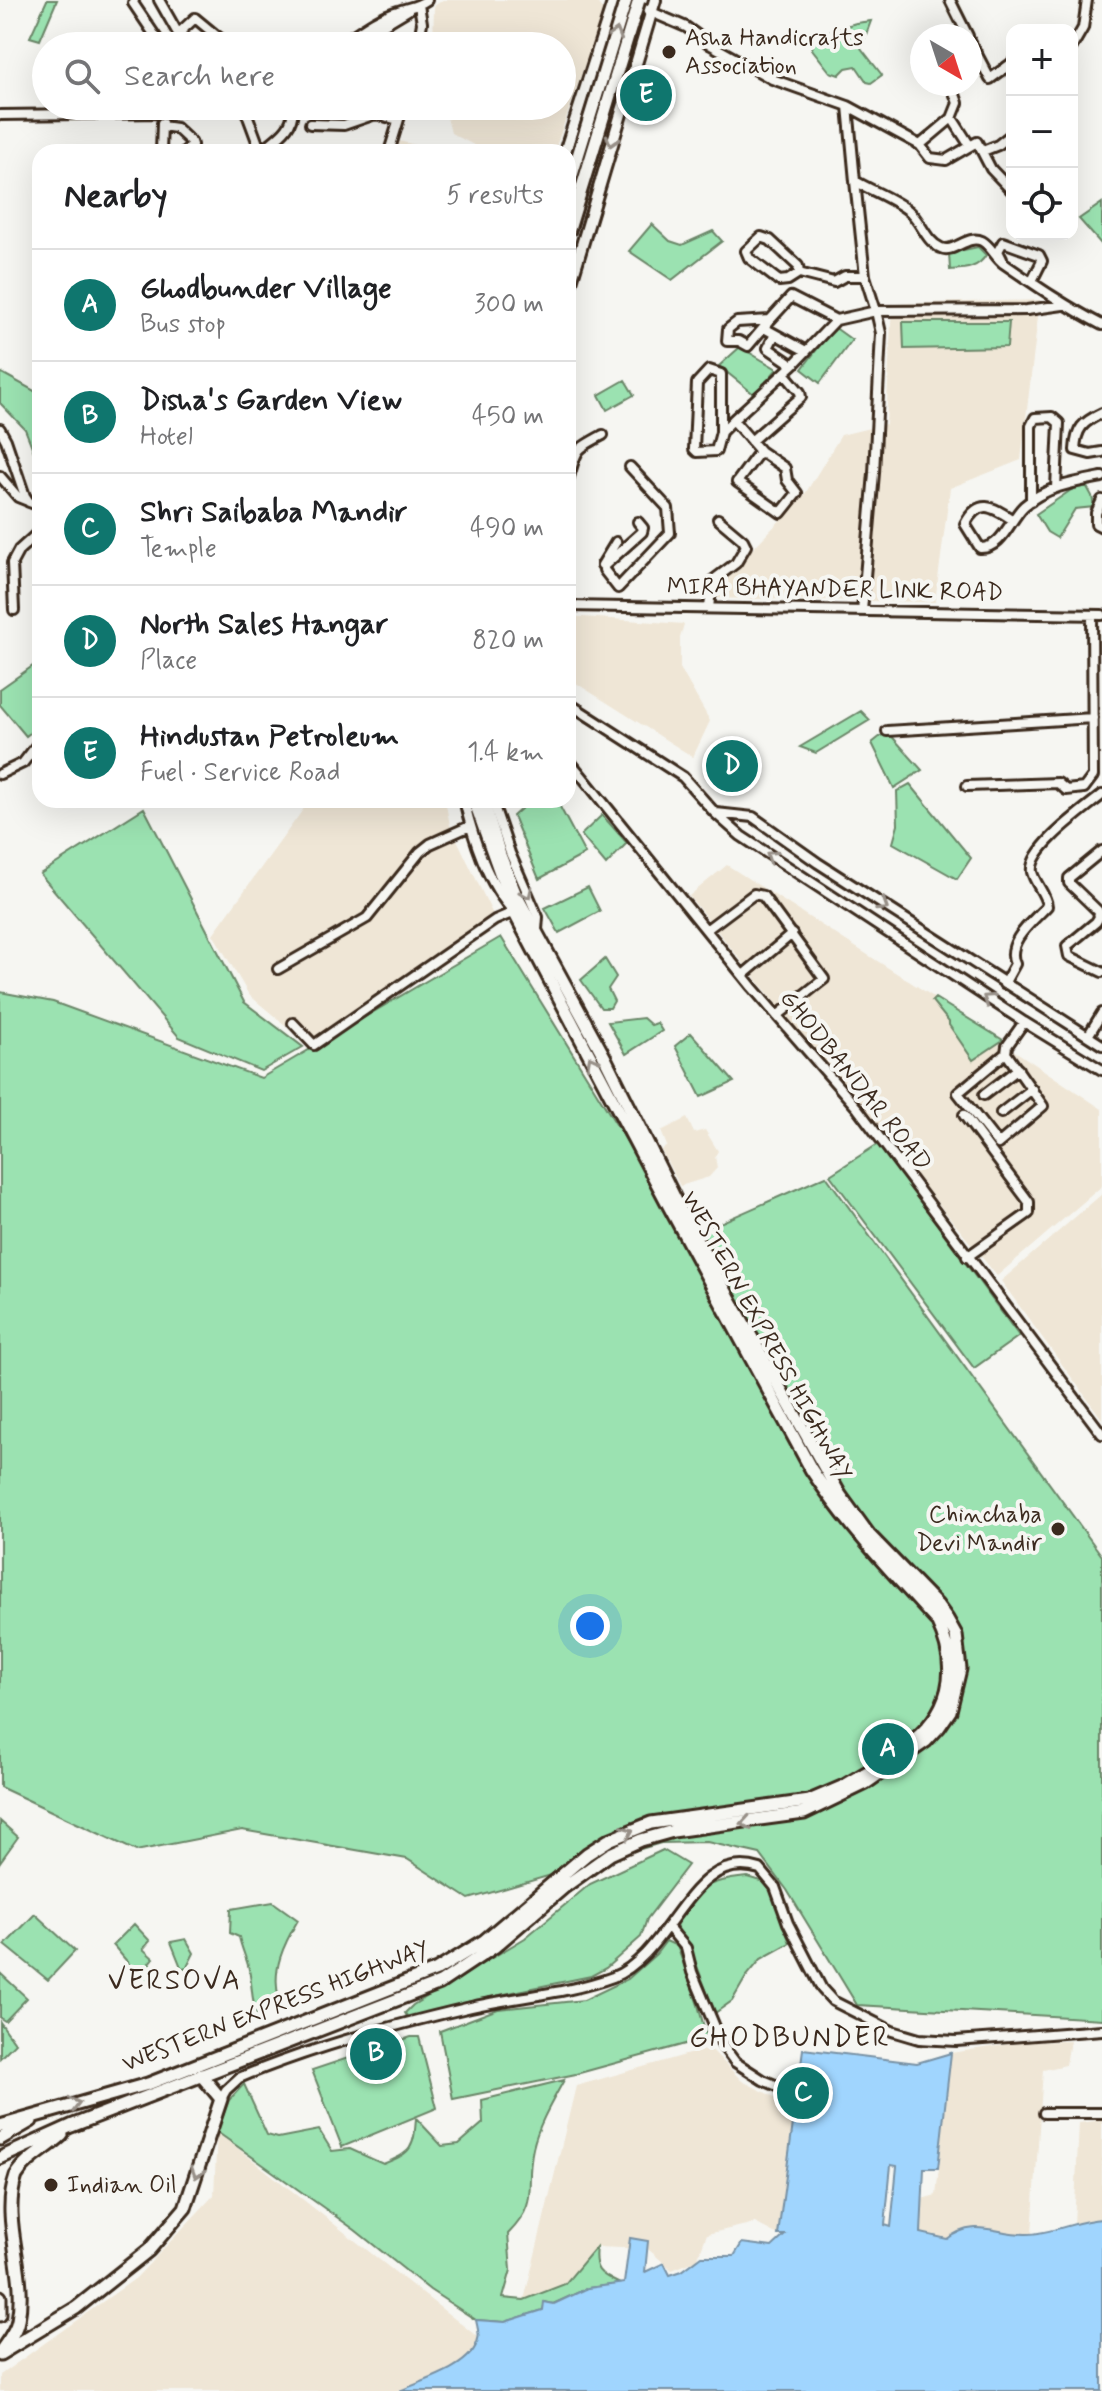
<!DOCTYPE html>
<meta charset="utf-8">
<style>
body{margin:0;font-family:Mynerve,sans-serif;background:#f6f6f6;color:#202124}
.controls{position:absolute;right:24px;top:24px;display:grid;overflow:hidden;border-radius:16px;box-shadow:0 8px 32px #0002}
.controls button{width:72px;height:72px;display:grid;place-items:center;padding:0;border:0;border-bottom:2px solid #e0e0e0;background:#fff;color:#202124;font:40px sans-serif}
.compass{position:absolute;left:910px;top:24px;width:72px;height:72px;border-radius:50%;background:#fff;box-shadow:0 8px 32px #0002;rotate:141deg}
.you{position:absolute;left:590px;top:1626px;width:28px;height:28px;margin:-20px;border:6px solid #fff;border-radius:50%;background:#1a73e8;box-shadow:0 0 0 12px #1a73e833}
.badge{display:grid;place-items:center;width:52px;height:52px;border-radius:50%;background:#0f766e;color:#fff;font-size:26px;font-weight:700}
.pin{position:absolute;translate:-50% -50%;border:4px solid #fff;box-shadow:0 2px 8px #0006}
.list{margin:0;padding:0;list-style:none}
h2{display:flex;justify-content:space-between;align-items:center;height:104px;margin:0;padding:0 32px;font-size:34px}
h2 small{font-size:26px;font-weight:400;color:#757577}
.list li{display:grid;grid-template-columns:52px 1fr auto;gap:24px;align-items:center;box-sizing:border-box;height:112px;padding:0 32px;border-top:2px solid #e0e0e0}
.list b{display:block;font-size:30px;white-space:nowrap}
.list p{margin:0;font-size:26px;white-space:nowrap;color:#757577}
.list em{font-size:26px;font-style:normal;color:#757577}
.icon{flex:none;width:44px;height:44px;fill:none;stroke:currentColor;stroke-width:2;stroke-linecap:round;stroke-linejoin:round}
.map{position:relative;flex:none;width:1102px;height:2391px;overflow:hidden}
.search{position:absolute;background:#fff;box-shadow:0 8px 32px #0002;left:32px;top:32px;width:544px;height:88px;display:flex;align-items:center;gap:20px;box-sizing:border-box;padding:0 28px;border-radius:44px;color:#757577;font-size:30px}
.panel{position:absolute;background:#fff;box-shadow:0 8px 32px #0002;left:32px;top:144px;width:544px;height:664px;border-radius:24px}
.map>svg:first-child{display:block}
.built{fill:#efe6d6}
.green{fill:#9be2b1;stroke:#6b8668;stroke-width:2}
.water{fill:#a0d5fe;stroke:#7891a4;stroke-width:2;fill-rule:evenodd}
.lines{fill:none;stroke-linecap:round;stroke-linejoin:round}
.minor-casing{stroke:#3b2a1e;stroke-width:14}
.major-casing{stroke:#3b2a1e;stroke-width:16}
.highway-casing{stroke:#3b2a1e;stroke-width:17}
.minor{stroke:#f6f6f2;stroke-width:8}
.major{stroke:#f6f6f2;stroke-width:10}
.highway{stroke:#f6f6f2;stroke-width:11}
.highway-bridge-casing{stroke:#3b2a1e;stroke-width:17;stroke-linecap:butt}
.highway-bridge{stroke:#f6f6f2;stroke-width:11}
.oneway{stroke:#989088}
.poi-dot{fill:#3b2a1e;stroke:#f6f6f2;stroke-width:3}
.labels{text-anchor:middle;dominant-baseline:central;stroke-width:8;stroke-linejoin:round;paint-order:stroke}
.poi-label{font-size:24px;fill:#3b2a1e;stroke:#f6f6f2;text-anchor:start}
.street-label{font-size:24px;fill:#3b2a1e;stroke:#f6f6f2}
.quarter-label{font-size:28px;letter-spacing:2px;fill:#3b2a1e;stroke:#f6f6f2}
</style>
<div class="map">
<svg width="1102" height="2391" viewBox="0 0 1102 2391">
<rect width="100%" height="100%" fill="#f6f6f2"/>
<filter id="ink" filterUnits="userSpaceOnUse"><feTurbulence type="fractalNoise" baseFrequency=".0125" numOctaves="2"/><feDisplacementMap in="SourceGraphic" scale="16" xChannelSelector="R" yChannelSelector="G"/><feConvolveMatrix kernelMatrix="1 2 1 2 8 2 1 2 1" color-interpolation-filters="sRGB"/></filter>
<g filter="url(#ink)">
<path class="built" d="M443,0H595L604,11L554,152H487L451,133L444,106H562V46H433L434,6Z
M399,141L444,152H396Z
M1040,300L1021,460L950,488L935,602L706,598L805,494L841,435L886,424L892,304Z
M568,616L684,624L680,638V668L710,721L693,757L568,678Z
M310,800H445L450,825L498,925L315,1050L249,995L213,934Z
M727,865L929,994L1102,1109V1186L997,1276L689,896Z
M687,1118L694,1133L705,1130L718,1151L715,1156L717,1168L709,1177L680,1186L661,1150L667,1146L661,1131Z
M1102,1194V1419L1001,1281Z
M1070,2041L1066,2065L1043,2070L1032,2233L947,2239L920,2233L922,2199L936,2195L951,2053L1023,2042Z
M710,2048L742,2081L795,2107L778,2235L755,2223L707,2234L697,2260L672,2270L648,2249L596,2247L565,2284L524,2300L576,2086Z
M1102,2120V2219L1074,2224L1079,2123Z
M217,2132L479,2338L472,2352L457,2367L399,2391H0V2375L136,2278L214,2195Z"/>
<path class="green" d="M47,0H57L40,40L30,37Z
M871,21L861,48L882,75L871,83L867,82L856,66L846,68L839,75L830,72L812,49L815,35L856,23Z
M1102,203V245L1079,219Z
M652,224L670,241L682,245L713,231L722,241L672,280L629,251Z
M978,247L986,255C978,269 964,269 950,270L949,253Z
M903,322H1009L1007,347L904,349Z
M834,327L852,340L820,383L802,369Z
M740,347L777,369L755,395L719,366Z
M0,372L40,394L39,465L25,429L0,403Z
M625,380L634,395L607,410L599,395Z
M1077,486L1087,487L1092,496L1094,507L1075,509L1057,538L1047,532L1036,514Z
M40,661V725L26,736L0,705V689Z
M861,711L870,720L816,753L800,747Z
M887,731L922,770L894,788L872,743Z
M910,784L971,858L957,879L893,843L898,825L897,791Z
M531,800H551L559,805L585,854L539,879L513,816Z
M144,808L244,1002L303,1047L261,1071L179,1037L40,874Z
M602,815L627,843L606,865L581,835Z
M588,887L600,911L559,933L545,908Z
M501,937L686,1238L826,1176L1102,1556V2019L857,2005L787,1890L760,1854L707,1842L661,1843L469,1899L407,1859L242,1830L136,1851L0,1787V992L53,1002L261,1078Z
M605,959L616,977L608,989L614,1001L610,1008H601L581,980Z
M935,998L1003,1040L973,1060L949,1025V1022L932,1001Z
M643,1018L651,1025L657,1023L662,1031L626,1054L608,1022Z
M691,1033L734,1082L701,1097L675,1046Z
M878,1144L1019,1336L974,1368L830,1175Z
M0,1821L18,1837L0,1862Z
M663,1850L688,1865L647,1919L641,1937L606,1968L591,1976L475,2000L408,2018L405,2013L413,2005L525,1938L590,1884Z
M747,1877L764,1882L771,1892L790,1943L761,1959L746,1977L732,2001L715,2013L692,1953L676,1925C697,1887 703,1882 747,1877Z
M273,1902L298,1920C284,1944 271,1970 279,1998L257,2015C250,1998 253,1979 247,1962C244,1953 241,1946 239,1937L230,1933L231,1909Z
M35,1914L75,1951L48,1980L5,1945Z
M134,1924L150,1941L143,1949L153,1958L149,1963L156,1971L146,1984L113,1945Z
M186,1939L194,1953L186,1969L181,1967L171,1942Z
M666,1941L677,1946L698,2005L707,2038L576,2074L453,2099L440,2031L498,2009L584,2000L628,1979L656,1954Z
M0,1973L27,1998L5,2021L0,2018Z
M0,2022L15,2043L0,2058Z
M411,2037H419L437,2108L342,2147L312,2070Z
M564,2080C553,2100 538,2125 533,2148C524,2187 541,2201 508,2234L511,2270L503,2298L524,2300L565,2284L596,2247C593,2270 599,2274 620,2284L588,2288L553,2304L545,2302L543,2310L505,2322L476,2320L430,2290L355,2230L217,2132L229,2100L244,2084L267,2135L278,2138L319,2130L332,2151L350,2149L383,2164C412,2153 414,2148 416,2118L442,2146L459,2144L483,2123L482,2100Z"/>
<path class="water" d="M803,2049L917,2063L951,2053L938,2168H924L921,2233L947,2239C975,2217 996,2235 1027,2234C1052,2234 1076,2220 1102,2219V2391H399C422,2381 473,2367 478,2339C480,2334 477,2326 476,2320L505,2322L543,2310L544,2302L554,2304L588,2288L624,2283L630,2238L648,2241L645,2272L664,2263L670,2275L682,2271L702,2256H734L742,2243L772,2247L785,2235H778ZM891,2165L897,2166L891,2227L885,2225Z"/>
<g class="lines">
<g class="minor-casing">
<path id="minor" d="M134,0L133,3L162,46
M159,0L180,37
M950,0L968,36
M635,5L686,27L711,45L772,79L848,106L855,181C872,191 894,199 909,211C921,221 926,242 941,248C954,254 967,234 982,241C991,246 995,257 1003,263C1035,285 1067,307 1102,325
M970,41L990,79L1012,63
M193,46L180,32L195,18L229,46
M337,46C356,34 377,17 398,11C409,7 417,7 427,0
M348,46L408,10
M418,46L422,23L419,5
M1072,47L1083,28L1087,0
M244,106L261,152
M848,106L920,145L930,158L946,160L970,146L952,118L958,103L951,84
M141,108L195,106
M0,115L166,113L233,106
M310,124L344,125L376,114L398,120
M162,126L176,128L191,142L192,145L184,152
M920,145L952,118
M970,146L977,142L991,169L1012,191
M261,151C276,138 296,128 292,106
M983,151L998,145L1012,134
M161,152L162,123
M389,152L403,106
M1002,259L998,251L1003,242L1039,255L1042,261L1032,281
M799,273L798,266L770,240L761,237L746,251L749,258L779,281L788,280L799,273L834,282L845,276H865
M770,320L748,346L739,341H727L728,329L737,322L770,320L791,297L836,320
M764,328L806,351
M775,334L768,348L793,365
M1102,413C1083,422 1076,428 1075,450L1090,454L1102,452
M0,429L6,440L25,496L29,502L40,506
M721,432V374L709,370L697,383L694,449L697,452L716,451L721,432L733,420
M751,441L801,397L800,392L784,373
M760,451L737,482L781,513L797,493L787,480L785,468L760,451L733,420L795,363L836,320L876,311L865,276L855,181
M630,467L668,508L670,533L618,588L604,570V566L642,532L643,528L638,522
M0,476L18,497L28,501
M568,480C578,448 573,451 603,435
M1102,500L1096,513V524L1102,527
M1031,501V426L1035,418L1052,417L1059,423L1056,488
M1013,520C993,507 979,497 965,524L980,548C1002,549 1010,519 1024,506C1045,487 1075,482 1102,477
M602,565L616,542
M568,606L1102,615
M709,608L712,581L736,563L746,546L743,540L718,519
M14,610L12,563L19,550L40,531
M862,611L874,473L881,333L876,311L1027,310L1063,305
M568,703L683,777L715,813L741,836L1024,1022L1102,1070
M887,731L1093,718
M568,759L752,987L858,1109L1102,1434
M0,774L23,763L40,741
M967,786L1058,783L1066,790L1084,788L1093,776L1092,615
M492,800L510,853L538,917L537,930
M716,813L753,817L818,863L1102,1045
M1102,851L1069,878V883L1098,911L1099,917L1096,922L1067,946L1069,956L1102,972
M706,930L754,894L763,896L824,979L777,1016
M278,969L367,918L420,852L430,844L470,826
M743,975L792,934
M1004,984L1015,964C1005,942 1033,921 1047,906C1046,894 1035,884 1032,872C1028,849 1085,809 1102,795
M293,1023L314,1045L495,920L514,912C487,884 473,838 464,800
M1088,1036L1102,1013
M1006,1053L1043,1106L998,1144L958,1093L1006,1053L1007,1046L1024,1022
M984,1095L1018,1069
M1001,1113L1032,1089
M964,1115L1029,1202V1213L967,1257
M669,1928L686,1948L692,1972L723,2046L735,2062L763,2080L814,2101
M221,2099L226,2090L239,2078C313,2047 393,2025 471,2007C519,1996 567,1994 613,1977C673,1953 690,1847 760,1869L775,1887L788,1923L822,1989L833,2001L892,2031L919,2039L956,2041L1102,2030
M1044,2113H1102"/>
</g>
<g class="major-casing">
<path id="major" d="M565,152L614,0
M568,292L655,0"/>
</g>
<g class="highway-casing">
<path id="highway" d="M474,800L514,912L669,1206L811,1469C848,1526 891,1571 937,1621C961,1670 951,1714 905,1747
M0,2126L148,2084L437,1970L484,1941L587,1854L609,1840L651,1823L809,1801L844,1786L881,1764
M0,2139L31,2121
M0,2158L71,2126L440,1983L494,1947L564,1887L610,1854L641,1840L673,1831L804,1813L866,1783L926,1741L939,1727L950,1711L960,1669L956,1635L947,1619L937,1605L869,1535L840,1495L684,1217L605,1058L516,895L500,855L483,800
M0,2297V2315
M0,2352C7,2342 16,2332 18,2320C28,2271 0,2222 16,2176C27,2158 47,2149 62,2135
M0,2354L76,2308L149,2250L185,2208L221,2099L201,2075"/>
</g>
<use href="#minor" class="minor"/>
<use href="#major" class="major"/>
<use href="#highway" class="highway"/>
<g class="highway-bridge-casing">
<path id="highway-bridge" d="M568,188L626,0
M568,233L639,0"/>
</g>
<use href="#highway-bridge" class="highway-bridge"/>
</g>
<defs><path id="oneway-chevron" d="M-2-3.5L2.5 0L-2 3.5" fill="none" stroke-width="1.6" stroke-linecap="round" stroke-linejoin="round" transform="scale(2)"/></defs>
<g class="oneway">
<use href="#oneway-chevron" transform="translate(616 34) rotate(-73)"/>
<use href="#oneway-chevron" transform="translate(612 141) rotate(107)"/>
<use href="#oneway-chevron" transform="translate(771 856) rotate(-147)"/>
<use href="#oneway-chevron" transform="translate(527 893) rotate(66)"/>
<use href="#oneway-chevron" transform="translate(883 906) rotate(33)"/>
<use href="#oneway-chevron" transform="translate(988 999) rotate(-147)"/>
<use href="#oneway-chevron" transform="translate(592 1061) rotate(-118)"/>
<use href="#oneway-chevron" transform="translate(746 1823) rotate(171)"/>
<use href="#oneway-chevron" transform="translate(628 1832) rotate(-22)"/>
<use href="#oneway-chevron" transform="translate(75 2104) rotate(-15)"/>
<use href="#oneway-chevron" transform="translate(197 2173) rotate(108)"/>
</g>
</g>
<g class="poi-dot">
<circle cx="669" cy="52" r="8"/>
<circle cx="1058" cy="1529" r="8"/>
<circle cx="51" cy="2185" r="8"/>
</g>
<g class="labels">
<g class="poi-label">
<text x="685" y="38">Asha Handicrafts<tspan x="685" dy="28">Association</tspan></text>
<text x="1042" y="1515" text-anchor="end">Chinchaba<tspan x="1042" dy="28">Devi Mandir</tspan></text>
<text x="67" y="2185">Indian Oil</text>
</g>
<g class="street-label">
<text transform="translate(835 590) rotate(1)">MIRA BHAYANDER LINK ROAD</text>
<text transform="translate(855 1081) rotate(51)">GHODBANDAR ROAD</text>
<text transform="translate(766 1336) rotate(61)">WESTERN EXPRESS HIGHWAY</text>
<text transform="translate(276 2007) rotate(-21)">WESTERN EXPRESS HIGHWAY</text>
</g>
<g class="quarter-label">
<text x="175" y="1981">VERSOVA</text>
<text x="790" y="2038">GHODBUNDER</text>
</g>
</g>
</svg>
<div class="controls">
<button>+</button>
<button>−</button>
<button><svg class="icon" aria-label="locate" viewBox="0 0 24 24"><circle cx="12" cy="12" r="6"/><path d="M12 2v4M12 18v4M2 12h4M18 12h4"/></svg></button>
</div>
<svg class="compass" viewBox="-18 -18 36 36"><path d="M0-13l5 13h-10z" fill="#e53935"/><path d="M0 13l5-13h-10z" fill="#757577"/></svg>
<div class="you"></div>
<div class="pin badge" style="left:888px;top:1749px">A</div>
<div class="pin badge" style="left:376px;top:2054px">B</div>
<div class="pin badge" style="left:803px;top:2093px">C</div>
<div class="pin badge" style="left:732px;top:766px">D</div>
<div class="pin badge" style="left:646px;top:95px">E</div>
<div class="search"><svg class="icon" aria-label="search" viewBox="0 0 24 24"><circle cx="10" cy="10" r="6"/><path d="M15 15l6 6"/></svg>Search here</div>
<section class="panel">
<h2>Nearby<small>5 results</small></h2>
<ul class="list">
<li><span class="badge">A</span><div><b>Ghodbunder Village</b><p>Bus stop</p></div><em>300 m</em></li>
<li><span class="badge">B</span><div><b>Disha's Garden View</b><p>Hotel</p></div><em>450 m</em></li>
<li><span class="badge">C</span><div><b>Shri Saibaba Mandir</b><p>Temple</p></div><em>490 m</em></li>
<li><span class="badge">D</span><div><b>North Sales Hangar</b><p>Place</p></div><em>820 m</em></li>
<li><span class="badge">E</span><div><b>Hindustan Petroleum</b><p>Fuel · Service Road</p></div><em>1.4 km</em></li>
</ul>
</section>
</div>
